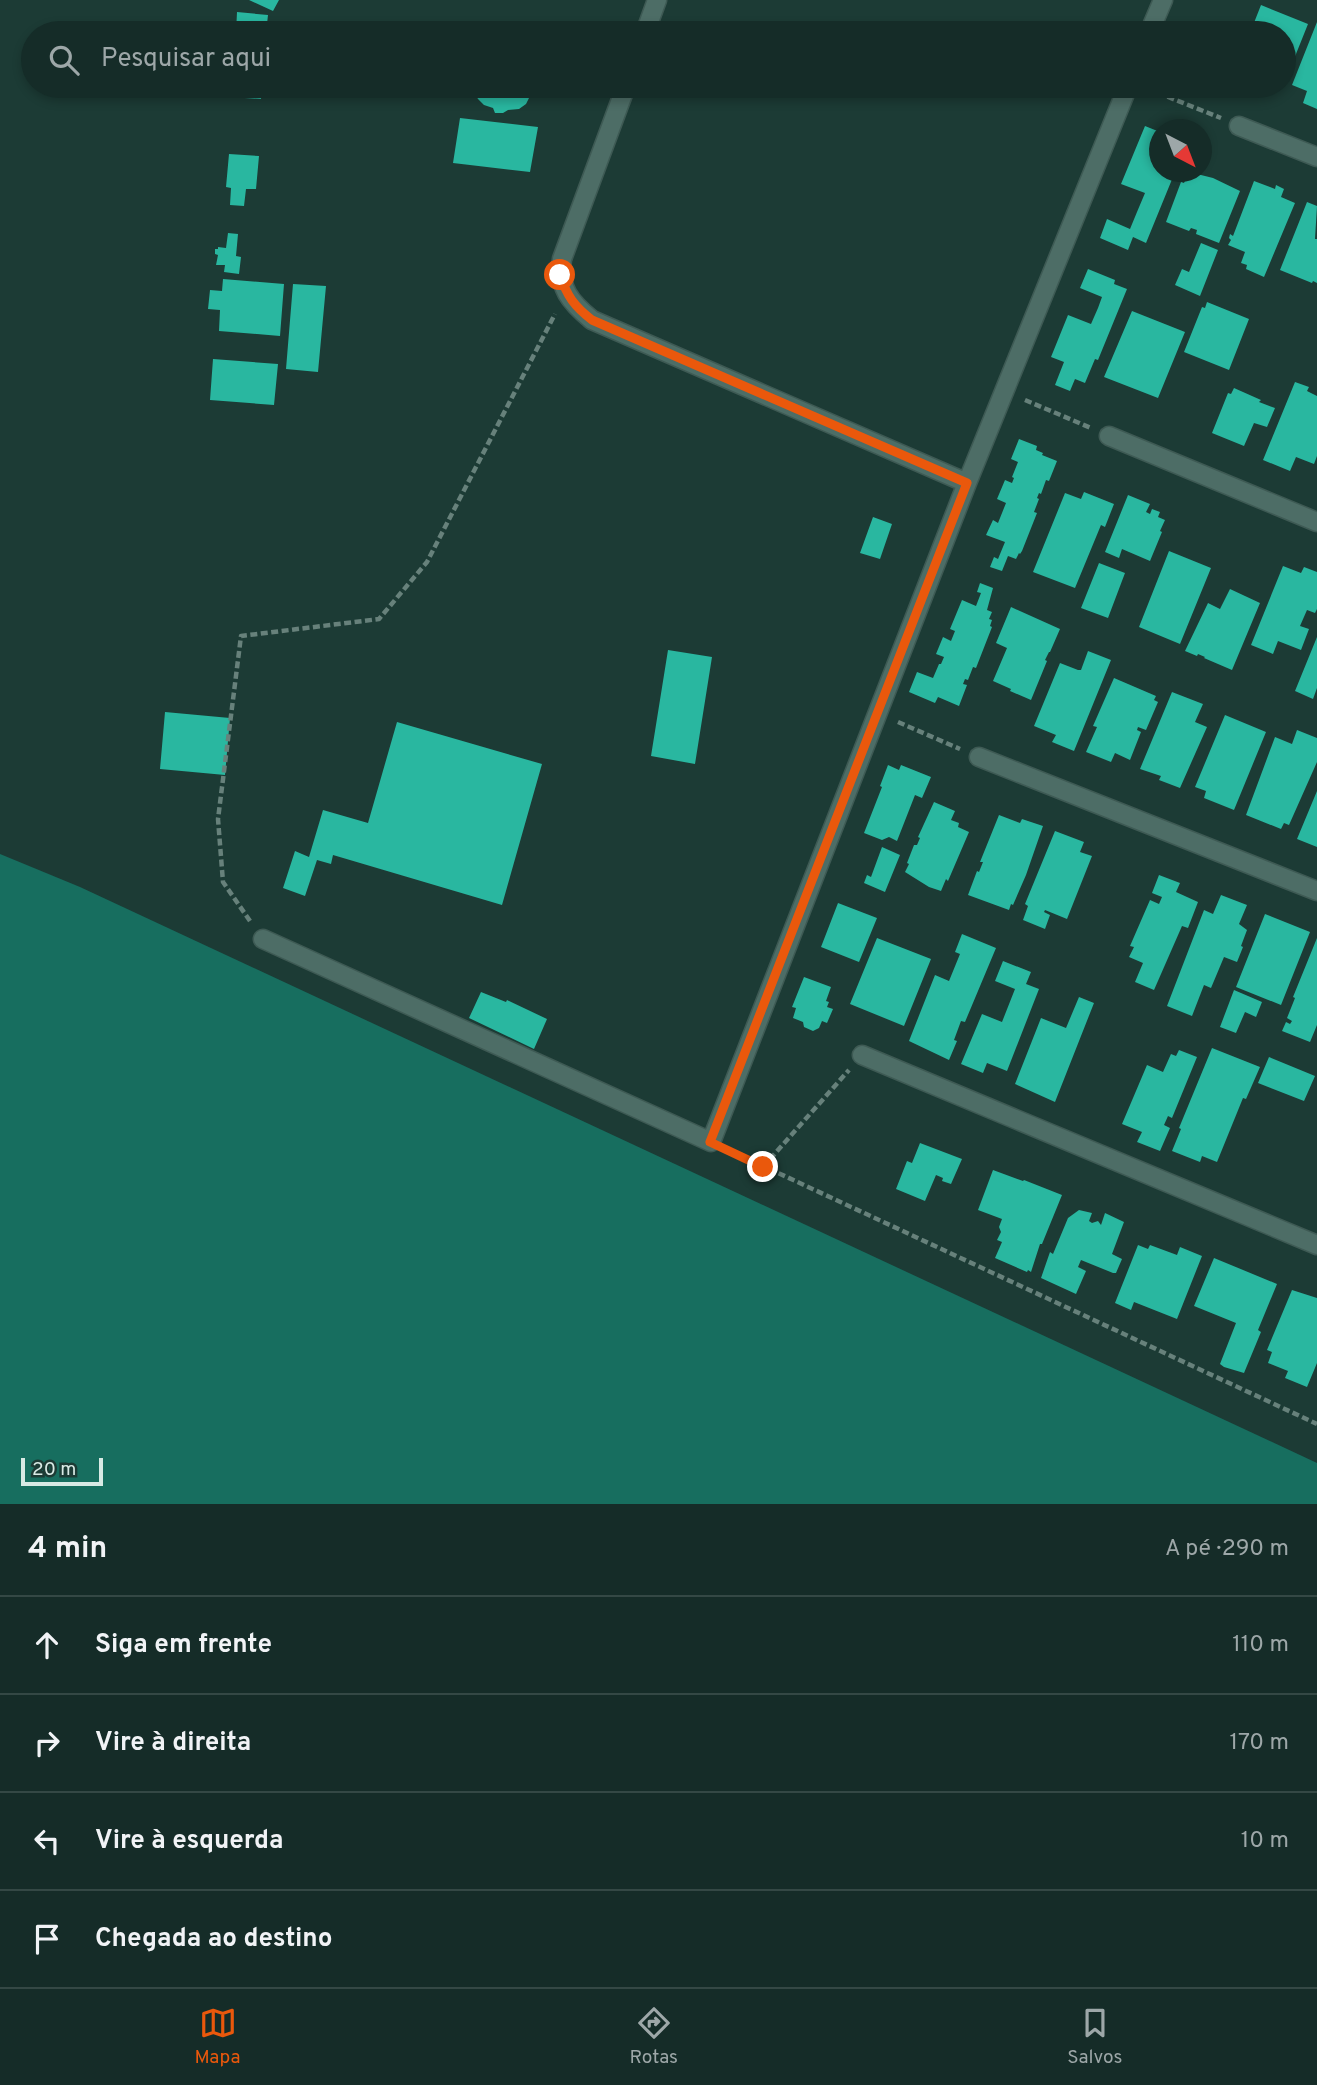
<!DOCTYPE html>
<html lang="pt">
<meta charset="utf-8">
<style>
body{margin:0;font-family:Overpass,sans-serif;background:#1e3430;color:#f1f3f6}
.compass{position:absolute;left:1149px;top:119px;width:63px;height:63px;border-radius:50%;background:#152c28;box-shadow:0 4px 10px #0003;rotate:138deg}
.scale{position:absolute;left:21px;bottom:18px;width:82px;box-sizing:border-box;padding-left:7px;border:4px solid #d8eae5;border-top:0;font-size:19px;line-height:24px;white-space:nowrap;color:#d8eae5;-webkit-text-stroke:5px #1c3b35;paint-order:stroke}
.stop{position:absolute;width:21px;height:21px;margin:-16px;border:5px solid #ea580c;border-radius:50%;background:#fff}
.stop.end{background:#ea580c;border-color:#fff;box-shadow:0 2px 7px #0008}
.list{margin:0;padding:0;list-style:none}
h2{display:flex;justify-content:space-between;align-items:center;height:91px;margin:0;padding:0 28px;font-size:30px}
h2 small{font-size:23px;font-weight:400;color:#9da7a8}
.list li{display:grid;grid-template-columns:46px 1fr auto;gap:21px;align-items:center;box-sizing:border-box;height:98px;padding:0 28px;border-top:2px solid #344845}
.list b{display:block;font-size:26px;white-space:nowrap}
.list em{font-size:23px;font-style:normal;color:#9da7a8}
.icon{flex:none;width:38px;height:38px;fill:none;stroke:currentColor;stroke-width:2;stroke-linecap:round;stroke-linejoin:round}
.map{position:relative;flex:none;width:1317px;height:1504px;overflow:hidden}
.search{position:absolute;background:#152c28;box-shadow:0 4px 10px #0003;left:21px;right:21px;top:21px;height:77px;display:flex;align-items:center;gap:18px;box-sizing:border-box;padding:0 24px;border-radius:38px;color:#9da7a8;font-size:26px}
.sheet{height:483px;background:#152c28}
nav{display:flex;justify-content:space-around;align-items:center;box-sizing:border-box;height:98px;border-top:2px solid #344845;background:#152c28;font-size:19px;color:#9da7a8}
nav a{display:grid;justify-items:center;gap:4px}
nav .on{color:#ea580c}
.map>svg:first-child{display:block}
.grass{fill:#176e5f}
.building{fill:#29b7a0}
.lines{fill:none;stroke-linecap:round;stroke-linejoin:round}
.minor-casing{stroke:#3e5a54;stroke-width:21}
.path{stroke:#67817b;stroke-width:4.5;stroke-dasharray:7 3.5;stroke-linecap:butt}
.minor{stroke:#4d6d66;stroke-width:18}
.route{stroke:#ea580c;stroke-width:9}
</style>
<div class="map">
<svg width="1317" height="1504" viewBox="0 0 1317 1504">
<rect width="100%" height="100%" fill="#1c3b35"/>
<path class="grass" d="M0,854L80,887L1317,1463V1504H0Z"/>
<path class="building" d="M249,0H279L273,11Z
M1261,5L1308,24L1290,69L1284,67V33H1250Z
M237,12L268,15L266,33H236Z
M1317,22V109L1303,103L1307,91L1292,85Z
M231,86H262L261,99L230,97Z
M477,86H495L493,92L495,96L507,98L511,96L512,92L507,86H527L529,98L526,104L519,109L508,110L503,113H495L493,108L484,105L478,99L475,94Z
M460,118L538,127L530,172L453,163Z
M1145,126L1160,132V172H1175L1146,243L1133,237L1128,250L1100,238L1107,219L1130,229L1137,212L1145,193L1121,184Z
M229,154L259,156L256,189H246L244,206L230,205L231,188L226,187Z
M1189,172L1213,178L1240,191L1219,243L1196,234L1197,230L1191,228L1189,231L1166,222L1181,182L1184,183Z
M1254,181L1275,189L1276,185L1284,189L1281,197L1295,203L1264,277L1246,269L1247,265L1241,263L1245,252L1228,245L1231,240L1229,238L1230,234L1233,236Z
M1307,202L1317,206L1315,239H1317V283L1313,281L1312,283L1280,270Z
M228,233L238,234L236,256L241,257L239,274L224,272L225,265H216L218,255L215,254V249H218V247L226,248Z
M1201,243L1218,250L1200,296L1175,285L1182,269L1189,272Z
M1088,269L1115,280L1114,284L1127,289L1098,360L1095,359L1085,383L1075,379L1070,391L1055,385L1064,362L1051,357L1068,315L1091,324L1098,308L1102,297L1080,288Z
M223,279L284,284L280,336L219,331L220,310L208,309L210,290L222,291Z
M293,284L326,286L318,372L286,369Z
M1207,302L1249,319L1229,370L1184,352L1202,307L1205,308Z
M1132,311L1185,332L1158,398L1104,377Z
M213,359L278,364L274,405L210,400Z
M1295,382L1309,387L1307,391L1317,396V456L1314,464L1296,457L1290,471L1263,460Z
M1234,388L1261,400L1259,402L1275,408L1267,427L1254,423L1244,446L1212,433L1228,393L1231,394Z
M1019,439L1037,446L1036,450L1043,453L1042,455L1057,461L1049,481L1046,480L1041,494L1039,493L1037,498L1039,499L1034,512L1037,513L1022,551L1020,554L1019,553L1016,559L1008,556L1002,571L990,567L994,557L998,559L1005,542L986,535L993,520L998,523L1006,503L997,499L1005,480L1012,483L1014,478L1012,477L1018,462L1011,459Z
M1084,492L1114,504L1105,527L1101,525L1075,588L1033,572L1065,493L1081,499Z
M1128,495L1150,504L1146,512L1150,514L1152,509L1160,512L1158,517L1165,520L1160,531L1162,532L1150,561L1122,549L1119,558L1105,552Z
M873,517L892,524L880,559L860,553Z
M1169,551L1211,568L1180,644L1139,627Z
M1099,563L1125,573L1108,618L1081,608Z
M1283,566L1301,573L1304,567L1317,572V609L1315,613L1307,610L1300,626L1309,629L1301,650L1278,641L1273,654L1251,645Z
M980,583L993,588L987,610L992,612L989,619L992,620L990,626L992,627L976,668L973,667L968,680L965,679L963,684L967,685L959,706L938,697L935,703L909,692L917,672L933,678L939,664H941L944,657L936,654L943,637L951,641L955,631L950,629L962,600L976,606L981,593L977,592Z
M1230,589L1260,603L1232,670L1204,658L1205,657L1198,654L1197,656L1185,651L1208,603L1220,609Z
M1011,607L1060,629L1050,652H1049L1045,660L1047,661L1031,700L1010,691L1011,689L993,681L1007,648L996,643Z
M1317,637V688L1313,699L1295,691Z
M668,650L712,657L695,764L651,756Z
M1088,651L1111,660L1074,751L1052,742L1056,735L1034,726L1060,663L1078,670H1081Z
M1114,678L1156,696L1154,700L1158,702L1146,730L1138,727L1137,730L1141,732L1130,760L1115,753L1111,762L1086,752L1097,727L1093,726Z
M1172,692L1203,704L1195,722L1207,727L1180,788L1159,780L1161,776L1140,769Z
M165,712L230,718L225,775L160,769Z
M1225,715L1266,732L1234,810L1204,798L1206,791L1195,787Z
M397,722L542,764L502,905L333,855L331,864L317,860L305,896L283,888L295,851L309,857L323,810L368,823Z
M1297,730L1317,738V762L1289,825L1284,823L1281,829L1246,815L1275,737L1292,744Z
M888,765L899,770L901,765L931,777L922,798L915,795L897,841L889,837L882,840L864,833L882,787L880,786Z
M1317,791V847L1297,839Z
M934,802L955,811L951,820L959,823L958,827L969,832L948,881L946,879L941,891L929,887L905,872L909,864L907,863L914,845H917L920,838L918,837Z
M999,815L1020,823L1022,819L1043,826L1026,875L1013,905L1011,904L1009,910L968,895L977,871L979,872L983,862H980Z
M1055,831L1084,842L1080,852L1092,856L1067,919L1045,910L1044,912L1050,915L1045,929L1023,920L1028,906L1025,904Z
M882,847L900,855L885,892L864,883L867,875L871,877Z
M1159,875L1180,883L1176,892L1198,902L1188,928L1182,926L1154,990L1135,982L1143,963L1129,957L1134,947L1130,946L1150,900L1159,904L1162,897L1152,893Z
M1221,895L1247,905L1239,924L1247,930L1241,946L1243,947L1237,962L1224,957L1211,988L1204,985L1192,1016L1167,1006L1204,910L1213,914Z
M838,903L877,918L859,962L821,947Z
M1265,914L1310,932L1281,1005L1236,987Z
M962,934L996,948L965,1022L961,1021L954,1040L957,1041L949,1060L909,1041L935,975L949,981L960,954L955,952Z
M877,938L931,959L904,1026L850,1004Z
M1317,938V1025L1310,1042L1282,1031L1286,1022L1290,1024L1292,1021L1287,1018L1295,998L1293,997Z
M1003,961L1031,972L1026,984L1039,989L1007,1071L987,1063L983,1073L961,1064L982,1014L1002,1022L1015,989L995,981Z
M804,977L831,987L826,1001L829,1002L827,1007L833,1009L827,1023L822,1021L819,1028L813,1031L804,1027L803,1022L793,1018L796,1008L792,1007Z
M1234,990L1262,1002L1256,1017L1245,1012L1236,1033L1220,1027Z
M481,992L506,1002L507,1000L547,1019L534,1049L469,1018Z
M1079,997L1094,1003L1055,1102L1015,1084L1041,1018L1066,1028Z
M1212,1048L1260,1067L1246,1099L1243,1098L1217,1162L1202,1156L1200,1162L1172,1151L1181,1129L1179,1128Z
M1179,1050L1197,1057L1172,1118L1168,1116L1164,1125L1170,1128L1160,1151L1137,1142L1142,1132L1122,1124L1147,1065L1163,1072L1171,1054L1176,1056Z
M1269,1057L1315,1076L1304,1101L1258,1083Z
M920,1143L962,1159L951,1184L942,1181L943,1178L936,1175L925,1201L896,1189L907,1161L912,1163Z
M993,1170L1023,1181L1024,1180L1062,1195L1042,1244H1040L1031,1272L1028,1270L1027,1272L995,1258L1002,1242L997,1240L1001,1232L999,1227L1002,1219L978,1210Z
M1079,1210L1092,1213L1089,1221L1092,1223L1098,1221L1101,1225L1105,1213L1124,1222L1112,1254L1122,1259L1116,1273H1113L1081,1260L1078,1267L1086,1271L1076,1294L1041,1278L1050,1252L1053,1254L1068,1218Z
M1138,1245L1148,1249L1150,1245L1177,1255L1180,1247L1202,1256L1177,1319L1134,1302L1131,1310L1115,1303Z
M1214,1258L1277,1284L1258,1330L1261,1332L1244,1373L1224,1367L1220,1364L1236,1323L1194,1306Z
M1292,1290L1317,1298V1363L1307,1387L1285,1378L1288,1371L1268,1363L1272,1352L1267,1350Z"/>
<g class="lines">
<g class="minor-casing">
<path id="minor" d="M645,33L657,0
M1149,33L1163,0
M626,86L562,259C558,288 570,302 592,320L967,483
M1239,126L1317,157
M1109,436L1317,522
M979,757L1317,891
M263,939L711,1142L967,483L1128,86
M862,1055L1317,1245"/>
</g>
<path class="path" d="M1148,89L1221,118
M1025,400L1091,428
M898,722L960,749
M250,921L223,882L218,819L241,636L379,619L427,562L555,314
M731,1151L1317,1424
M763,1167L849,1070"/>
<use href="#minor" class="minor"/>
</g>
<g class="lines">
<path class="route" d="M560,275C567,296 574,306 592,320L967,483L710,1142L763,1167"/>
</g>
</svg>
<svg class="compass" viewBox="-18 -18 36 36"><path d="M0-13l5 13h-10z" fill="#e53935"/><path d="M0 13l5-13h-10z" fill="#9da7a8"/></svg>
<div class="scale">20 m</div>
<div class="stop" style="left:560px;top:275px"></div>
<div class="stop end" style="left:763px;top:1167px"></div>
<div class="search"><svg class="icon" aria-label="search" viewBox="0 0 24 24"><circle cx="10" cy="10" r="6"/><path d="M15 15l6 6"/></svg>Pesquisar aqui</div>
</div>
<section class="sheet">
<h2>4 min<small>A pé · 290 m</small></h2>
<ul class="list">
<li><svg class="icon" aria-label="ahead" viewBox="0 0 24 24"><path d="M12 20V5M6 11l6-6 6 6"/></svg><div><b>Siga em frente</b></div><em>110 m</em></li>
<li><svg class="icon" aria-label="right" viewBox="0 0 24 24"><path d="M7 20v-9h11M14 6l5 5-5 5"/></svg><div><b>Vire à direita</b></div><em>170 m</em></li>
<li><svg class="icon" aria-label="left" viewBox="0 0 24 24"><path d="M17 20v-9H6M10 6l-5 5 5 5"/></svg><div><b>Vire à esquerda</b></div><em>10 m</em></li>
<li><svg class="icon" aria-label="arrive" viewBox="0 0 24 24"><path d="M6 21V4h12l-3 4 3 4H6"/></svg><div><b>Chegada ao destino</b></div></li>
</ul>
</section>
<nav>
<a class="on"><svg class="icon" aria-label="map" viewBox="0 0 24 24"><path d="M3 6l6-2 6 2 6-2v14l-6 2-6-2-6 2zM9 4v14M15 6v14"/></svg>Mapa</a>
<a><svg class="icon" aria-label="directions" viewBox="0 0 24 24"><path d="M12 3l9 9-9 9-9-9zM9 14v-3h6M13 9l2 2-2 2"/></svg>Rotas</a>
<a><svg class="icon" aria-label="saved" viewBox="0 0 24 24"><path d="M7 4h10v16l-5-4-5 4z"/></svg>Salvos</a>
</nav>
